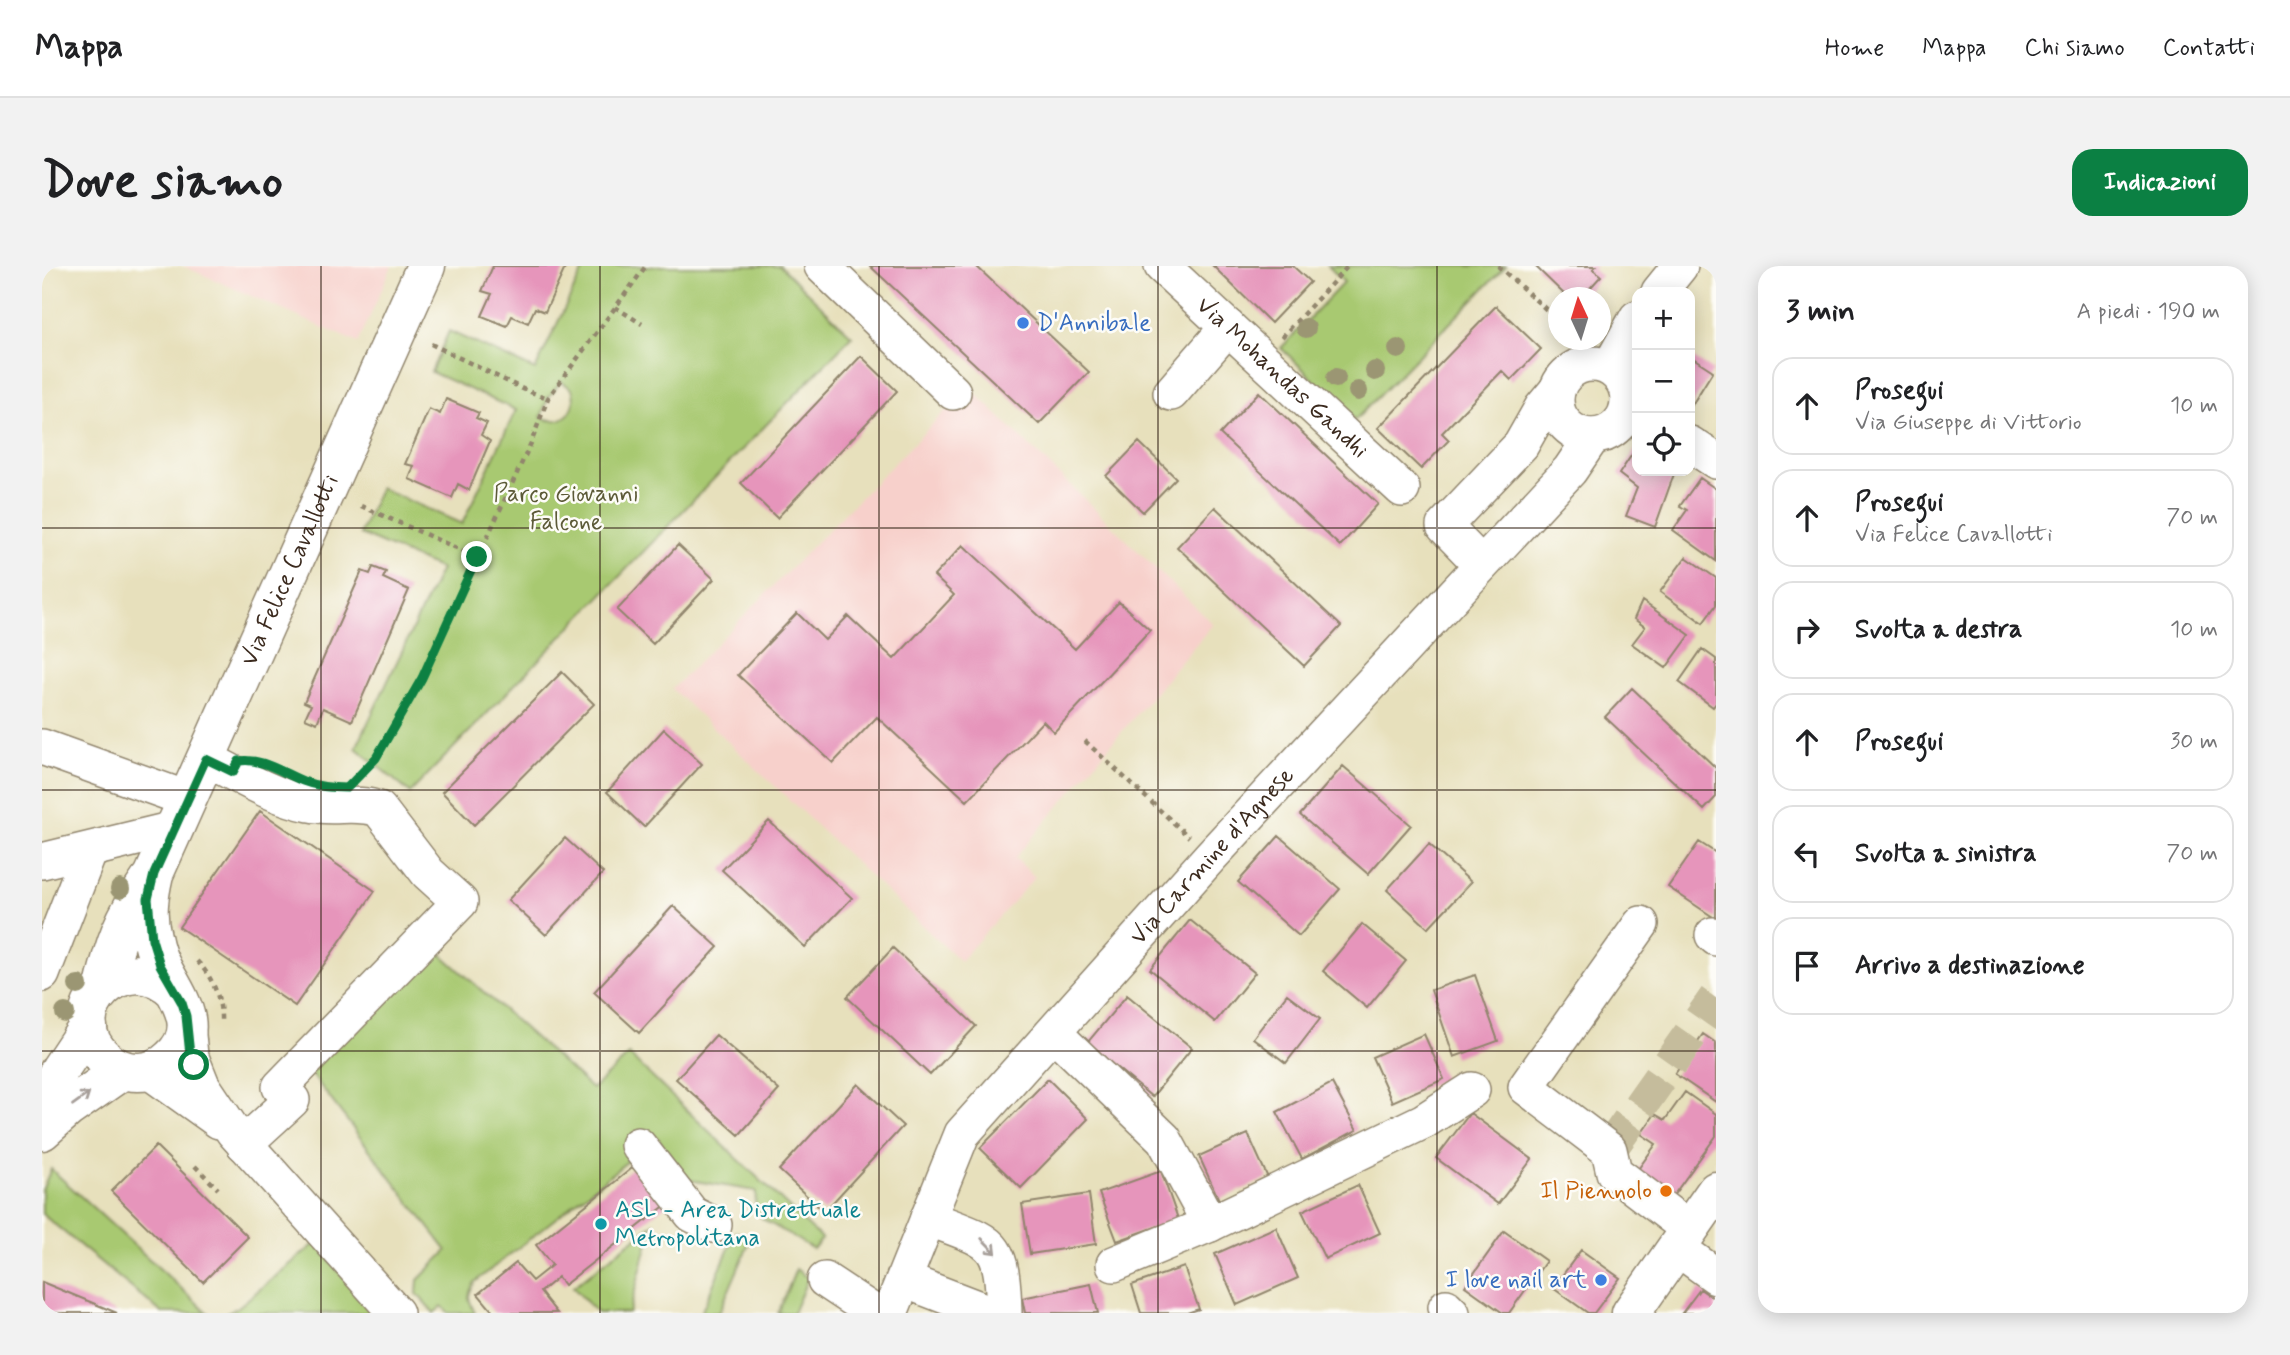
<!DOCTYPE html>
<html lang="it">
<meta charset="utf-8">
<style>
body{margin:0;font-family:Mynerve,sans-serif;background:#f2f2f2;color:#202124}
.controls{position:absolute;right:21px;top:21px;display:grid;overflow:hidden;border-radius:14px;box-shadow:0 4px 18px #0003}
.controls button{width:63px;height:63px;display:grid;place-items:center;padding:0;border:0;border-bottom:2px solid #e0e0e0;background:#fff;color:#202124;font:35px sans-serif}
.compass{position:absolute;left:1506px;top:21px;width:63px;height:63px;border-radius:50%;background:#fff;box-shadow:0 4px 18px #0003;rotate:356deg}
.stop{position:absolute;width:21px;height:21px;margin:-16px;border:5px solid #0b8043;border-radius:50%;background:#fff}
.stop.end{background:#0b8043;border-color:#fff;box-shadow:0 2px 7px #0008}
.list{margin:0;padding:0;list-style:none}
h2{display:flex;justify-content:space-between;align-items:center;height:91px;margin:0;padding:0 28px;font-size:30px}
h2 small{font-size:23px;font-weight:400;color:#757577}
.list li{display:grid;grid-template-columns:46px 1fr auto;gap:21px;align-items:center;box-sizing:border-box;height:98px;margin:0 14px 14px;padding:0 14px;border:2px solid #e0e0e0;border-radius:21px}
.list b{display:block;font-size:26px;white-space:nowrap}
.list p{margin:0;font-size:23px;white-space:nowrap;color:#757577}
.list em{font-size:23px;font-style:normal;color:#757577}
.icon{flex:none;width:38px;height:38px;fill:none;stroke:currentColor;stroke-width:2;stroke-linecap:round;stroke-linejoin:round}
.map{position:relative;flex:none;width:1674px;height:1047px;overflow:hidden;border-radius:21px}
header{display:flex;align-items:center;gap:42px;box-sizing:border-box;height:98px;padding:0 35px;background:#fff;border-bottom:2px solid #e0e0e0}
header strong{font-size:33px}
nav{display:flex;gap:38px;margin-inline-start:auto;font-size:24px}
.intro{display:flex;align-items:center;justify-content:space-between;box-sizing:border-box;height:168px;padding:0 42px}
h1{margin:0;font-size:49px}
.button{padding:18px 32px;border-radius:21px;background:#0b8043;color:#fff;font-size:24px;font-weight:700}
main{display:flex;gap:42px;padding:0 42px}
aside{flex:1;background:#fff;border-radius:21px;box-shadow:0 4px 18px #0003}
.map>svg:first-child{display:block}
.built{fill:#f7d0cb}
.green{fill:#a8c971;stroke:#727a48;stroke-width:2;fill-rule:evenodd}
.building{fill:#e695bb}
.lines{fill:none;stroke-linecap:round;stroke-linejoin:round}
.minor-tunnel{stroke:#c5bc9c;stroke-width:35;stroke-dasharray:35 18;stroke-linecap:butt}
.minor-casing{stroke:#91856d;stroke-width:38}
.major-casing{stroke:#91856d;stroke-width:41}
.path{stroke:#91856d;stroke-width:4.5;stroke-dasharray:5 5;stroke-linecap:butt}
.minor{stroke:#fff;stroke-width:35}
.major{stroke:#fff;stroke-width:38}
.tree{fill:#9b9673}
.oneway{stroke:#a79f9a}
.route{stroke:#0b8043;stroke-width:9}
.grid{fill:none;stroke:#3b2a1e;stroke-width:2;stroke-opacity:0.55}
.shop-dot{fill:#3f7fe0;stroke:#fdfcf7;stroke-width:2.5}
.food-dot{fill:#e8710a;stroke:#fdfcf7;stroke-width:2.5}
.culture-dot{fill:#0f9aa8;stroke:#fdfcf7;stroke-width:2.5}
.labels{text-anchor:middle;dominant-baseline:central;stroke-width:5;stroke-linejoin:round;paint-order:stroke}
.shop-label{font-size:24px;fill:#366cbe;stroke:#fdfcf7;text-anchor:start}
.street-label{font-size:24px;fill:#3b2a1e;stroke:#fdfcf7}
.park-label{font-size:24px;fill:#5c5a37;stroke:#fdfcf7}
.food-label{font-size:24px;fill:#c56008;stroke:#fdfcf7;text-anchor:end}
.culture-label{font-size:24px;fill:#0d838f;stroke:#fdfcf7;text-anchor:start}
</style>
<header>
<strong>Mappa</strong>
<nav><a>Home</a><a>Mappa</a><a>Chi siamo</a><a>Contatti</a></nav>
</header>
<div class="intro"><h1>Dove siamo</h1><a class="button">Indicazioni</a></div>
<main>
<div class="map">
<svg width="1674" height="1047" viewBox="0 0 1674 1047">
<rect width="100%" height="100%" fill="#fdfcf7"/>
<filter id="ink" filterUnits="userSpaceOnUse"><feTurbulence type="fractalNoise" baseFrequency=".0143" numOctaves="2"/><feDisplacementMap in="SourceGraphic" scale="14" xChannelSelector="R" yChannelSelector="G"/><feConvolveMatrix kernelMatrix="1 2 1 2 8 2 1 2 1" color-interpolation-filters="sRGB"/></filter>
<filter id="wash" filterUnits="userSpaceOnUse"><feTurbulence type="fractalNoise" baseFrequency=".00686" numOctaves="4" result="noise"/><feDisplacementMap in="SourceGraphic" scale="28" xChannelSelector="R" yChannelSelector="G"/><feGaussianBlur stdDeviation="1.57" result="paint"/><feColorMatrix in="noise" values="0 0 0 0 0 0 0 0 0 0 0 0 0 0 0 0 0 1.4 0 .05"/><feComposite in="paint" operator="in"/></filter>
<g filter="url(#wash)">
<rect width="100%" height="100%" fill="#e7e0bc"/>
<path class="built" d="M141,0H350L316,77Z
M927,121L1171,358L973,592L993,611L918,695L630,423Z"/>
<path class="green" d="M543,0H738L810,70L368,527L314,482L399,303L318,268L338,222L420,258L474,144L389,106L407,65L493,104ZM519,115L530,123C538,145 519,162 499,151L506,132Z
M1286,0H1464L1313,154L1239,82L1302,16Z
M388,678L550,823L587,789L780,973L771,983L721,953L713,943L714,925L647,914L615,872L433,1016C424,1031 426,1032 433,1047H407L400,1040L392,1047L375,1028L376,1014L405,985L268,806Z
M9,903L166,1047H120L0,948V924Z
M611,958L587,1047H555L531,1021Z
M694,966L709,973L677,1047H659Z
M274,977L330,1047H183L195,1042Z
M754,1003L766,1012L751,1047H736Z"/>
<g id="blocks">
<path class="building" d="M451,0H524L503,46L493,42L486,57L470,50L465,60L440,50L450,28L440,25Z
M828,0H934L1047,106L997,158Z
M1171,0H1251L1268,16L1229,57Z
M1493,0H1554L1551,3L1559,10L1539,32H1526Z
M1454,40L1499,83L1469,114L1460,105L1400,167L1407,174L1379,203L1336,162Z
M819,90L855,125L735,252L699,217Z
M1648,90L1671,105L1648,142Z
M1217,126L1336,238L1298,280L1178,168Z
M404,133L437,147L434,152L445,157L439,169L448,175L427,224L416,218L410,232L367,213L372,200L363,198L387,143L398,148Z
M1097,176L1134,212L1101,246L1064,210Z
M1595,181V205H1627L1632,208L1613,261L1584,250L1595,222L1577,208Z
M1658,212L1674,223V295L1631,264L1645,244L1638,240Z
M1173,241L1299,360L1262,400L1135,281Z
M636,279L672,313L611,378L575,344Z
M921,279L1033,383L1077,336L1108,364L1012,466L1001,455L925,535L835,451L791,497L696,409L755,347L783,374L806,350L852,393L912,329L892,310Z
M1644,291L1674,312V339L1661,357L1618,326Z
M331,301L344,306L341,312L367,324L310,455L281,442L275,457L263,452L269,439L262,436L320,305L328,308Z
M1600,335L1648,369L1624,402L1590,378L1603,361L1592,353Z
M1660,383L1674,393V437L1671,441L1637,416Z
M520,406L552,438L432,559L400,526Z
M1590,422L1674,502V531L1662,544L1563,451Z
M622,463L660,498L602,561L565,526Z
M1301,500L1369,559L1326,608L1258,549Z
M218,545L333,625L253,740L137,661Z
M727,555L810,632L763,681L680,604Z
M1237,570L1298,623L1257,670L1196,616Z
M523,572L561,607L504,669L466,634Z
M1657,576L1674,587V653L1626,621Z
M1387,578L1429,616L1386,662L1345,624Z
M631,640L676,681L597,767L552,726Z
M1148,654L1213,707L1173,756L1108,703Z
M1320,658L1364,695L1325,742L1281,705Z
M851,682L934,760L888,809L805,731Z
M1433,709L1456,775L1412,791L1389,724Z
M1245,728L1278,753L1244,797L1211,772Z
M1085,729L1150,782L1110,831L1045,777Z
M1382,768L1402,813L1350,836L1330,791Z
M1661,768L1674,777V836L1633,808Z
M674,769L737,824L697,869L634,813Z
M1006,813L1046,853L979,922L938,882Z
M1290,817L1315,864L1260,893L1235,846Z
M816,818L861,860L782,946L737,904Z
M1643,826L1674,848V870L1628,934L1592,909L1614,878L1599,868L1613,848L1623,854Z
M1428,847L1490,893L1456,938L1394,892Z
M1206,868L1226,912L1177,934L1157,890Z
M114,880L206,971L161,1016L69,925Z
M594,899L625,938L522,1019L516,1011L498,1026L515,1047H452L436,1028L474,997L490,1015L510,999L494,979Z
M1119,905L1136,953L1075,975L1057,927Z
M1316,919L1338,967L1283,993L1260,945Z
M1047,928L1054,978L988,988L980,938Z
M1234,961L1256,1012L1195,1039L1173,988Z
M1462,965L1504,995L1467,1047H1461L1423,1020Z
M1539,984L1578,1012L1552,1047H1546L1511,1022Z
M1142,1001L1157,1043L1145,1047H1099L1090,1019Z
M0,1016L75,1047H0Z
M1049,1018L1056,1047H983L980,1032Z
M1658,1023L1674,1034V1047H1640Z"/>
</g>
</g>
<g filter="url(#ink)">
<use href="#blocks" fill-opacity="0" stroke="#91856d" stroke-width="2"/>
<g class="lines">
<path class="minor-tunnel" d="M1567,884L1674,732"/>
<g class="minor-casing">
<g id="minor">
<path d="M780,0L911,126"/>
<path id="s1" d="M1120,0L1360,223"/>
<path d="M1617,26L1638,0"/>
<circle cx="1550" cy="134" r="36"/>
<path d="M1568,101L1595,52"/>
<path d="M1129,127L1186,61"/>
<path d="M1648,178L1674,195"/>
<path d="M1439,298L1402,260L1479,179L1500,142L1515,124"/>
<path d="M0,481L145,533"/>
<path d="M164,493C197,509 231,531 268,538C291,543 315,535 337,543L386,607L418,636L238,821"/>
<path d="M0,595L132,563"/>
<path d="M1599,658L1484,821L1567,884L1572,906L1647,963"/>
<path d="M1671,669L1674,672"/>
<path d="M0,708L48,584"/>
<path d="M144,750L148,789L160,819L191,865L354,1047"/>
<path d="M1012,767L1122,873L1168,958"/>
<path d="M107,805L177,855"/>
<path d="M202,878L250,834"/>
<path d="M596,879L650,948L672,959"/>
<path d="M886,952C952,978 960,971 962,1047"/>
<path d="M1634,981L1674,1010"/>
<path d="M1072,998L1168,958L1382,855L1430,824"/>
<path d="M783,1014L833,1047"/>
<path d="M862,1014L948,1047"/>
<path d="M1404,1041L1410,1047"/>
<path id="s2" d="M848,1047L920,868L1168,591L1528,204L1551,170"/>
</g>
</g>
<g class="major-casing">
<g id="major">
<path d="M62,721C72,678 81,652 107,615"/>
<path id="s3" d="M133,725C83,675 13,748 62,792C71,801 83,806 96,806C108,806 120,801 129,792C162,762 135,731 120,701C115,692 112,681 110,671C104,649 107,630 112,608L384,0"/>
<path d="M0,836L18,803L46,761"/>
<path d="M0,865L25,843L81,804"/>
<path d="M1589,1047L1674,925"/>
</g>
</g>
<path class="path" d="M1456,0L1517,55
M573,41L600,58
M1240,71L1306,0
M1529,74L1536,100
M389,78L483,124L506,132
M319,240L435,291
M1043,475L1147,571
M318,509L334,492L380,412L489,177L506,132L604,0
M155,695C171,712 180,733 179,757
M153,900L176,923"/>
<use href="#minor" class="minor"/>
<use href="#major" class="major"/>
</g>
<g class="tree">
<circle cx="1264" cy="62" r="10"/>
<circle cx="1356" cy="83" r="10"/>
<circle cx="1333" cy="105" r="10"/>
<circle cx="1294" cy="112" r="10"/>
<circle cx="1316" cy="125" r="10"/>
<circle cx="78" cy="623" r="10"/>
<circle cx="36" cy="719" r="10"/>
<circle cx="23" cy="747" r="10"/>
</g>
<defs><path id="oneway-shaft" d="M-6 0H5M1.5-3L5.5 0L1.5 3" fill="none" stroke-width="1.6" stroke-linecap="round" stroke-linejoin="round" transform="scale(1.75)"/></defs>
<g class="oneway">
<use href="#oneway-shaft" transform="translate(39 833) rotate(-36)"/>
<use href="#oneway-shaft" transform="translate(947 980) rotate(46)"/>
</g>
</g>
<g class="lines" filter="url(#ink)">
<path class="route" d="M152,799L148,789L144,750L140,737L118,699L110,673L106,633L112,608L164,493L191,506L197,495C219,491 241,507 261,515C276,521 289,522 305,522L334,492L380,412L435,291"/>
</g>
<path class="grid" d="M279,0V1047M558,0V1047M837,0V1047M1116,0V1047M1395,0V1047M0,262H1674M0,524H1674M0,785H1674"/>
<g class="shop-dot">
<circle cx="981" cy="57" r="7"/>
<circle cx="1559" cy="1014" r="7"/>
</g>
<circle class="food-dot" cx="1624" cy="925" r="7"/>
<circle class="culture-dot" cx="559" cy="958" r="7"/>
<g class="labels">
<g class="shop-label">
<text x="995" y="57">D'Annibale</text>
<text x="1545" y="1014" text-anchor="end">I love nail art</text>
</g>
<g class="street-label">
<text stroke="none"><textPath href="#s1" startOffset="164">Via Mohandas Gandhi</textPath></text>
<text stroke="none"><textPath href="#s3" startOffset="763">Via Felice Cavallotti</textPath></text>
<text stroke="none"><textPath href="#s2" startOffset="567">Via Carmine d'Agnese</textPath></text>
</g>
<g class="park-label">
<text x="524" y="228">Parco Giovanni<tspan x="524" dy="28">Falcone</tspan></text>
</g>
<g class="food-label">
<text x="1610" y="925">Il Piennolo</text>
</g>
<g class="culture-label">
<text x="573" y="944">ASL - Area Distrettuale<tspan x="573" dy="28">Metropolitana</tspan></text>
</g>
</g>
</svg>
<div class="controls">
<button>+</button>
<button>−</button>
<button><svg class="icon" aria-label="locate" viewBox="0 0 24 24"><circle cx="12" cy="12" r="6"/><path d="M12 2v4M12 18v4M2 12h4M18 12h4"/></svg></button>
</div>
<svg class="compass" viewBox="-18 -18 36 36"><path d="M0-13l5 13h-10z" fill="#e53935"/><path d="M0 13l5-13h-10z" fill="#757577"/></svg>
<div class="stop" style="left:152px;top:799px"></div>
<div class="stop end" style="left:435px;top:291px"></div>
</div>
<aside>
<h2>3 min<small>A piedi · 190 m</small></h2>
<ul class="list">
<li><svg class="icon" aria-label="ahead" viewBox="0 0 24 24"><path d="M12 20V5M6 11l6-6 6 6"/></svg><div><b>Prosegui</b><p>Via Giuseppe di Vittorio</p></div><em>10 m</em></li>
<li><svg class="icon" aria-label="ahead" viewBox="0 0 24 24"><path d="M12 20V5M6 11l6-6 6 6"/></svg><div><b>Prosegui</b><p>Via Felice Cavallotti</p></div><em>70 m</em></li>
<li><svg class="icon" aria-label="right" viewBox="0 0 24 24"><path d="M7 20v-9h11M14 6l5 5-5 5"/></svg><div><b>Svolta a destra</b></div><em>10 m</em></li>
<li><svg class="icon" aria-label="ahead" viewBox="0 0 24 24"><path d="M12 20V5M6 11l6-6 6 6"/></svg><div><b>Prosegui</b></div><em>30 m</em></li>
<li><svg class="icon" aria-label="left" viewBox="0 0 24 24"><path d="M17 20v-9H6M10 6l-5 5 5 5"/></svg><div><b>Svolta a sinistra</b></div><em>70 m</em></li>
<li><svg class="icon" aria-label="arrive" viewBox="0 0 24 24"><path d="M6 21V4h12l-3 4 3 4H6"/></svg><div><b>Arrivo a destinazione</b></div></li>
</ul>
</aside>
</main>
